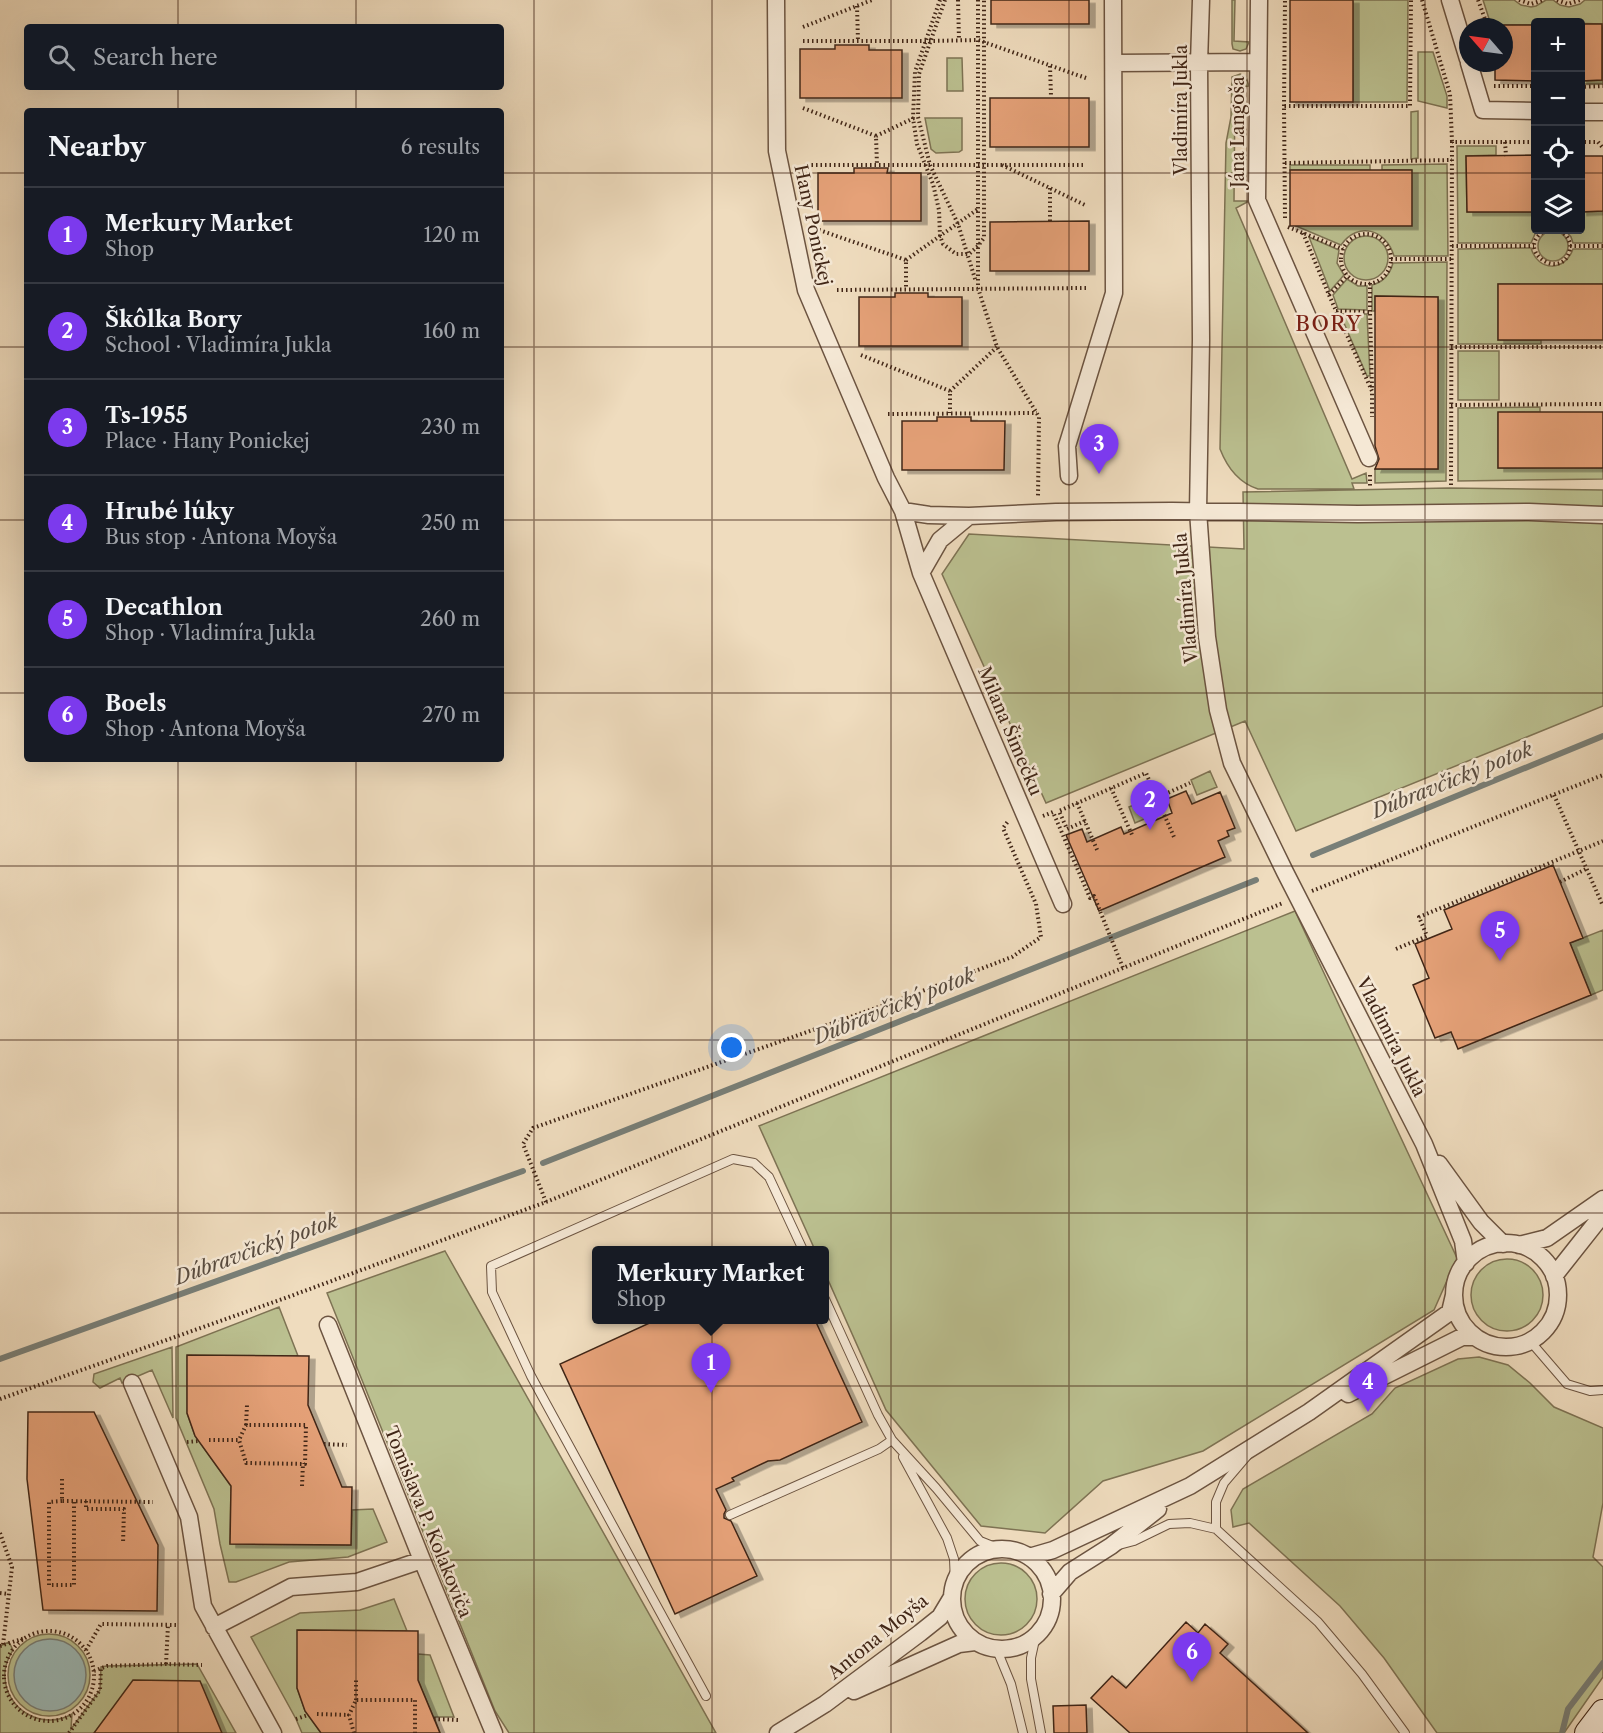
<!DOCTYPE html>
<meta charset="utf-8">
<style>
body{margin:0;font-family:"Libre Caslon Text",serif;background:#242831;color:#f1f3f6}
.controls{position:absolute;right:18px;top:18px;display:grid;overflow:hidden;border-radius:6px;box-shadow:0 6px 24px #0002}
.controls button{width:54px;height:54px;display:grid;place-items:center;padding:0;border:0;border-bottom:2px solid #363941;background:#171b24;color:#f1f3f6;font:30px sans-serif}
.compass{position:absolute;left:1459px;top:18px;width:54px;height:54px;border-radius:50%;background:#171b24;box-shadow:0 6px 24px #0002;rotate:298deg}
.you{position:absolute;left:732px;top:1048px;width:21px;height:21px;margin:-15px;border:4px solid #fff;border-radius:50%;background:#1a73e8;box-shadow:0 0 0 9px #1a73e833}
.badge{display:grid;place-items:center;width:39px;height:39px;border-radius:50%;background:#7c3aed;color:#fff;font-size:20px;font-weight:700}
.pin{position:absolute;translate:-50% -50px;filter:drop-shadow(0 2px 3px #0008)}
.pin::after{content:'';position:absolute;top:32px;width:21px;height:18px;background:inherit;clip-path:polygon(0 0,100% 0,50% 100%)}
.popup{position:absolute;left:592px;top:1246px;width:237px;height:78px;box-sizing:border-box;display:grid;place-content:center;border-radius:6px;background:#171b24;filter:drop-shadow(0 2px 4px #0005);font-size:20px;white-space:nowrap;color:#9ea1a6}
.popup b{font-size:22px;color:#f1f3f6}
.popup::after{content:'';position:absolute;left:50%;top:100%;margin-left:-12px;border:12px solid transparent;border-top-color:#171b24}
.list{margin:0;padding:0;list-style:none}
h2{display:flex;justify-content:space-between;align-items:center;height:78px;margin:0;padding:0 24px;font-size:26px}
h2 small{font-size:20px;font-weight:400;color:#9ea1a6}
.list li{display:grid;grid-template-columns:39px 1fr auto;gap:18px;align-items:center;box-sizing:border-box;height:96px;padding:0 24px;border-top:2px solid #363941}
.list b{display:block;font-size:22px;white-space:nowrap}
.list p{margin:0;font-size:20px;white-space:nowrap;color:#9ea1a6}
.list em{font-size:20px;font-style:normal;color:#9ea1a6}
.icon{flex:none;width:33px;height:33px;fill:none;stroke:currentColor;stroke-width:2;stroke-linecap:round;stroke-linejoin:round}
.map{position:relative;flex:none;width:1603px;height:1733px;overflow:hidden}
.search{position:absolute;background:#171b24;box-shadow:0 6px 24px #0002;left:24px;top:24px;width:480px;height:66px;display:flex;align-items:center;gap:15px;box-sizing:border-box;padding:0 21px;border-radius:6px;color:#9ea1a6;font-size:22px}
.panel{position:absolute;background:#171b24;box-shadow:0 6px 24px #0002;left:24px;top:108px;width:480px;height:654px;border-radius:6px}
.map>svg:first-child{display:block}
.green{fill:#bbc090;stroke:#7e7354;stroke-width:1.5}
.water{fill:#9cbab8;stroke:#787f78;stroke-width:1.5}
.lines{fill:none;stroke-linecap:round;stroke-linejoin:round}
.stream{stroke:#787f78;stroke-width:6}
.building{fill:#e5a178;stroke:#412617;stroke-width:1.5;filter:url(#shadow)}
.lane-casing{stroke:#6c5441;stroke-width:10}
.street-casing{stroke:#6c5441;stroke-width:19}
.secondary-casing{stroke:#412617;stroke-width:26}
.path{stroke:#412617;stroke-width:4;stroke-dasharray:1.5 3;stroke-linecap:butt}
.lane{stroke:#f5e8d5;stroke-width:8}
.street{stroke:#f5e8d5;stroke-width:16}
.secondary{stroke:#f5e8d5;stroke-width:24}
.grid{fill:none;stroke:#412617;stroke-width:1.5;stroke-opacity:0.55}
.labels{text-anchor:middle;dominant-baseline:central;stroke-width:5;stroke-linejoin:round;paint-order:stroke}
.street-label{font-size:18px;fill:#412617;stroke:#f5e8d5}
.water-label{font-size:20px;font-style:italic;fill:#584b3f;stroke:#f5e8d5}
.quarter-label{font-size:21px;letter-spacing:1.5px;fill:#7a1f14;stroke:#f5e8d5}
</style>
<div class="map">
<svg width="1603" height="1733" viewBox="0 0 1603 1733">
<defs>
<filter id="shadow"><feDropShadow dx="6" dy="3.5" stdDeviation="0" flood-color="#0004"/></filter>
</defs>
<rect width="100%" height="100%" fill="#efdcbe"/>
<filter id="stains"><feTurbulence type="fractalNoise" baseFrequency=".00333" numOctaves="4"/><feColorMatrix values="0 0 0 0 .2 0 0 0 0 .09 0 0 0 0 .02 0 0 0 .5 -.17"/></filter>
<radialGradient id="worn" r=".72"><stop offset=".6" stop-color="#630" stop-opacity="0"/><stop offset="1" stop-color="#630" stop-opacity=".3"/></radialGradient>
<path class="green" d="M1232,0H1235L1234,41L1249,42L1246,49L1240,51L1233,49L1232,44Z
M1353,0H1408L1407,102H1353Z
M1483,0H1514L1521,5L1531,7L1536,6L1546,0H1553L1560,5L1569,7L1580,4L1585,0H1603V84H1580L1581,81L1602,80V24L1536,22L1535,25H1491Z
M1418,52H1433L1447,96V108L1418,101Z
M947,58H962L963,91H947Z
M1240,74L1246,77L1249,86L1235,87L1234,201H1249L1236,208L1352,479L1366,473L1367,483H1352L1354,489H1258C1239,483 1227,467 1220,449L1226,143L1231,117L1232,77Z
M1418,111V158L1411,159V112Z
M925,118H962V150L959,152L936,153L931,149Z
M1457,146H1496V155L1466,156L1467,212H1535L1536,230H1540L1535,234L1531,243H1458Z
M1447,164L1448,256H1394C1386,229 1358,221 1341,245L1296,226L1412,170H1382V165Z
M1290,165H1370V170H1290Z
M1603,211V243H1573L1571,237L1565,230H1580L1581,212Z
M1538 246a15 15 0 1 1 30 0a15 15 0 1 1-30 0Z
M1344 258a22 22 0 1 1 44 0a22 22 0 1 1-44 0Z
M1309,237L1339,250L1337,263L1344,275L1330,291Z
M1531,248C1538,272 1565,272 1573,249H1603V284H1498V340H1541V344H1458V249Z
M1447,262L1446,481L1375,483V469H1438V297L1375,296V311H1372V285C1384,282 1390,274 1393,263Z
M1347,279L1358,286H1367V310L1338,309L1333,295Z
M1340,314H1367L1370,376H1367Z
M1458,351H1499V400H1458Z
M1540,407V412L1498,413V468H1603V479L1458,481V408Z
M1449,488L1603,490V706L1296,831L1245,721L1046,803L942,574L969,534L1244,549L1243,492Z
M1210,771L1217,787L1197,795L1191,780Z
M1149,799L1156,814L1135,823L1129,807Z
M1295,911L1457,1258L1434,1310L1203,1451L1103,1481L1045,1533L981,1526L886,1410L825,1273V1250H815L759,1126Z
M1603,930V990L1591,995L1570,943Z
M445,1251L716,1733H509L495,1711L327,1293Z
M1471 1295a36 36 0 1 1 72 0a36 36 0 1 1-72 0Z
M279,1307L298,1356H187V1413L195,1436L231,1486L230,1544L351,1545L352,1510L373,1509L387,1542L348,1557L289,1562L236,1582H229L220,1544L214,1509L176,1418V1347Z
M172,1347L173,1418L152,1370L122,1383L120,1378L100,1388L93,1382L94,1374Z
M1479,1357L1508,1365L1530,1383L1554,1407L1603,1428V1503L1593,1557L1603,1567V1677L1564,1733H1437L1384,1658L1340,1606L1249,1523L1233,1527L1231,1510L1243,1489L1372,1414L1395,1388L1458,1359Z
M965 1599a36 36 0 1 1 72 0a36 36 0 1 1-72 0Z
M394,1599L407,1631L298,1630L297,1688L305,1711L321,1733H302L296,1719L251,1637L300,1613L360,1610Z
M8 1675a41 41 0 1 1 82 0a41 41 0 1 1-82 0Z
M9,1642L13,1650C8,1659 4,1667 5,1677C6,1710 43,1731 72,1714L71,1729L100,1690L101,1667L107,1666L197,1664L236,1733H0V1646Z
M418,1654L430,1655L454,1717H434L440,1733L418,1680Z"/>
<path class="water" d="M14 1675a36 36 0 1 1 72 0a36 36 0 1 1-72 0Z"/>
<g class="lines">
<path class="stream" d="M1313,855L1603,736
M543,1163L1256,880
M0,1359L523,1171
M1562,1733L1568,1709L1603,1663"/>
</g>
<path class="building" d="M991,0H1089V24H991Z
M1290,0H1353V102H1290Z
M1581,24H1602V80L1581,81Z
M1504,25H1536V81L1495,80V63H1504Z
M835,45H869V50H902V98H800V49H835Z
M990,98H1089V147H990Z
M1536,155V212H1467L1466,156Z
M1581,156H1603V211L1581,212Z
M854,168H888L887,173H921V221H818V173H854Z
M1290,170H1412V226H1290Z
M1089,221V271H990V222Z
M1498,284H1603V340H1498Z
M895,293H928V297H962V346H859V297H895Z
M1375,296L1438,297V469H1375L1379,459L1375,446Z
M1498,412H1603V468H1498Z
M937,417H971V421H1005L1004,470H902V421H937Z
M1186,791L1192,804L1220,792L1235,828L1227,831L1229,836L1218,841L1225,857L1099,911L1066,835L1082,829L1087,842L1121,827L1124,834L1172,813L1167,799Z
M1553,865L1583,938L1570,943L1591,995L1458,1049L1451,1032L1435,1038L1413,985L1429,978L1415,944L1452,929L1444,910Z
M656,1320H815L862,1422L780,1460L768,1461L732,1478L734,1481L716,1489L726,1510L724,1514V1518L731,1521L757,1576L675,1614L560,1364Z
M187,1355L309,1356L308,1405L342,1487H352L351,1545L230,1544L231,1486L195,1436L187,1413Z
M28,1412H94L158,1545L157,1611L43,1610L27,1479Z
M1186,1622L1198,1633L1205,1624L1228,1644L1220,1653L1308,1733H1130L1091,1698L1112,1676L1126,1688Z
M297,1630L418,1631V1680L440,1733H321L305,1711L297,1688Z
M133,1680L200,1681L222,1733H94Z
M1086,1705L1087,1733H1054L1053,1706Z"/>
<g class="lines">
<g class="lane-casing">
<path id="lane" d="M825,1299L878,1415L892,1440L936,1488L980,1541L1000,1549
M1530,1341L1567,1384L1590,1391L1603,1390
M903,1457L947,1538L954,1559L955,1583
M730,1515L879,1449L892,1440
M1216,1529V1502L1224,1483L1247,1456
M1119,1545L1134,1541L1169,1524L1190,1523L1216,1529L1318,1622L1362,1674L1405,1733
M1036,1635L1031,1658V1679L1041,1733
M997,1650L1011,1684L1023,1733
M706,1696L531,1376L492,1292L491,1266L733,1159L754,1163L769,1177L803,1250"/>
</g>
<g class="street-casing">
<path id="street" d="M776,0L777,151L806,290L886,478L903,511L921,573L1063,904
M1201,0L1199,63L1201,340L1198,511L1207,637L1218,710L1232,763L1285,872L1424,1144L1463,1241L1466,1263
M1259,0L1257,200L1369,458
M1450,0L1468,59
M1114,63L1258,62
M1469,63L1483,110L1536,111
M1580,112H1603
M1069,476L1067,446L1114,293L1113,0
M903,511L929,515L969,516L1056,512L1172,511L1358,514L1529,512L1603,515
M921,573L940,540L969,516
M1439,1164L1481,1222L1503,1244
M1454 1295a52 52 0 1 1 104 0a52 52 0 1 1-104 0Z
M1519,1245L1547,1238L1603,1199
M1554,1276L1603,1214
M328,1325L422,1560L494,1733
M132,1383L189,1517L203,1606L273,1733
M1348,1394L1462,1337H1475
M952 1599a50 50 0 1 1 100 0a50 50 0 1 1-100 0Z
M1029,1557L1053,1550L1190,1486L1309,1412L1450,1312L1454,1295
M1051,1594L1070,1572L1111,1546L1158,1509
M214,1627L291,1587L357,1582L422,1560
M854,1691L959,1644L975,1642
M778,1733L825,1704L920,1633L940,1617L952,1597"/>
</g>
<g class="secondary-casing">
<path id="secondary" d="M1587,1733L1603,1712"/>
</g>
<path class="path" d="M940,0L915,72L913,118L917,144L933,184L939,210L940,236L943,244L956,254H969L978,246L984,238V0
M945,0L919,74L918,117L930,165L958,224L976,282
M958,0L959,40
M978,0V288L997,347L1039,417L1038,496
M1422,0L1450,94L1452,142
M1478,0L1488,27
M1519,0L1531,4L1543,0
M1557,0L1568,4L1580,0
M857,6L858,41
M803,27L872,0
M803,41H930L978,40L1086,78
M1050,66L1051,96
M1494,86H1536
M1580,87L1603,86
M1284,106L1285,0
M803,108L876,136L877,165
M876,136L914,118
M1505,142L1506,156
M1580,142H1598L1603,148
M1285,163L1452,160
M807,165H1086
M1002,165L1085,205
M1050,188V221
M1285,218L1284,106H1410L1411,0
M1288,227L1343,249
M819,230L906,260V289
M1546,230C1511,249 1563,284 1570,249C1571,240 1566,234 1559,230
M1303,233L1329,295L1348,275
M1341 259a25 25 0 1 1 50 0a25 25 0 1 1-50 0Z
M1452,246H1534
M1570,246H1603
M1391,259H1452
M906,260L978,209
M1370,283V312
M837,290L1086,288
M1329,295L1372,391V417
M1336,311L1370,312L1372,388
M1451,347H1603
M861,355L950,391V413
M950,391L997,347
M1451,405L1603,404
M888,414L1037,413
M1370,475V486
M1451,485L1452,142H1536
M1111,788L1133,837
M1554,795L1603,906
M1156,798L1190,783
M1077,803L1098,852
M1043,816L1053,812L1090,898L1094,896L1123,968
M1085,821L1067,829L1059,811L1146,773L1174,837
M1560,882L1586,869
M1312,891L1603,775
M1396,949L1427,936L1419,917L1603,841
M546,1202L523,1144L533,1128L893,1002L1012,957L1041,937L1036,904L1003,828L1009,820
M0,1399L288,1297L546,1202L1283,903
M246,1425L247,1405
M209,1440H239L246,1463L305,1464L306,1425H246L239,1440
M187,1442L199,1441
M324,1444L347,1445
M62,1479V1501L153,1502
M302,1486L303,1463
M62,1501L49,1502V1585H74V1501
M86,1501V1509H124L123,1544
M0,1533L12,1567L3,1645
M0,1593L9,1594
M4 1676a45 45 0 1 1 90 0a45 45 0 1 1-90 0Z
M0,1646L25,1638
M86,1650L101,1624L179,1625
M166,1664L168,1625
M94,1671L107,1666L166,1664L202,1665
M356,1700V1679
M317,1714L349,1715
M296,1719L308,1715
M434,1719L459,1720
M69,1733L100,1690L101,1667
M354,1733L349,1715L356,1700H415V1733"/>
<use href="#lane" class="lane"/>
<use href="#street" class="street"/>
<use href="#secondary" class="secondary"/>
</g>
<path class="grid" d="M178,0V27M356,0V27M534,0V1733M712,0V1733M891,0V1733M1069,0V1733M1247,0V1733M1425,0V1733M178,87V111M356,87V111M0,173H27M501,173H1536M1580,173H1603M0,347H27M501,347H1603M0,520H27M501,520H1603M0,693H27M501,693H1603M178,759V1733M356,759V1733M0,866H1603M0,1040H1603M0,1213H1603M0,1386H1603M0,1560H1603"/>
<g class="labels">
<g class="street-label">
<text transform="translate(1181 110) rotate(-90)">Vladimíra Jukla</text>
<text transform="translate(1238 132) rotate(-90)">Jána Langoša</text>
<text transform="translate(813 225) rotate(78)">Hany Ponickej</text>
<text transform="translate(1186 598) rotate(-95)">Vladimíra Jukla</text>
<text transform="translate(1010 731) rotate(67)">Milana Šimečku</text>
<text transform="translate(1391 1037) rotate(63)">Vladimíra Jukla</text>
<text transform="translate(428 1522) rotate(68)">Tomislava P. Kolakoviča</text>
<text transform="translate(878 1637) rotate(-39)">Antona Moyša</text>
</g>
<g class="water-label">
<text transform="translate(1452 780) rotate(-22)">Dúbravčický potok</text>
<text transform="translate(894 1006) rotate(-22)">Dúbravčický potok</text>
<text transform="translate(256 1249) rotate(-20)">Dúbravčický potok</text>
</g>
<g class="quarter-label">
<text x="1329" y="323">BORY</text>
</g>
</g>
<rect width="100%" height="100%" filter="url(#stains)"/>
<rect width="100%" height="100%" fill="url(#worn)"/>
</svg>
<div class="controls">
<button>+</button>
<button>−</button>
<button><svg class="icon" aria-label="locate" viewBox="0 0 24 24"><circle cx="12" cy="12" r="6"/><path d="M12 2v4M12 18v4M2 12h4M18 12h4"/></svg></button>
<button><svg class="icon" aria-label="layers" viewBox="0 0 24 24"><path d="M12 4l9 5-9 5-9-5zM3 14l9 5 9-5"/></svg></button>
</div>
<svg class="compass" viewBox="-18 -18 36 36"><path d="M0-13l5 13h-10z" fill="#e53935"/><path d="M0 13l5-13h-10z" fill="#9ea1a6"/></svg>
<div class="you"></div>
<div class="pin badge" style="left:711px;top:1393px">1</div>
<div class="popup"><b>Merkury Market</b>Shop</div>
<div class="pin badge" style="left:1150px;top:830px">2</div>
<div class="pin badge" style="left:1099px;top:474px">3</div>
<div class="pin badge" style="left:1368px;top:1412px">4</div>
<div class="pin badge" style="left:1500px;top:961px">5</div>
<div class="pin badge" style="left:1192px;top:1682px">6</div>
<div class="search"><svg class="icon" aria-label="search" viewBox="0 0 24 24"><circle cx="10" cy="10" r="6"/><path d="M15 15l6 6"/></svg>Search here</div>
<section class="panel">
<h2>Nearby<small>6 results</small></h2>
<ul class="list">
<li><span class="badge">1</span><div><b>Merkury Market</b><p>Shop</p></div><em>120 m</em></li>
<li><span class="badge">2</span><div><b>Škôlka Bory</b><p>School · Vladimíra Jukla</p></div><em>160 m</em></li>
<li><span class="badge">3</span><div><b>Ts-1955</b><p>Place · Hany Ponickej</p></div><em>230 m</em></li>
<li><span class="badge">4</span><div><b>Hrubé lúky</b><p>Bus stop · Antona Moyša</p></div><em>250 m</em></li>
<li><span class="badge">5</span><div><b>Decathlon</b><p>Shop · Vladimíra Jukla</p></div><em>260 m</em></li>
<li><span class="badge">6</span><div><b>Boels</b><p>Shop · Antona Moyša</p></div><em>270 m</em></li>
</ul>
</section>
</div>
